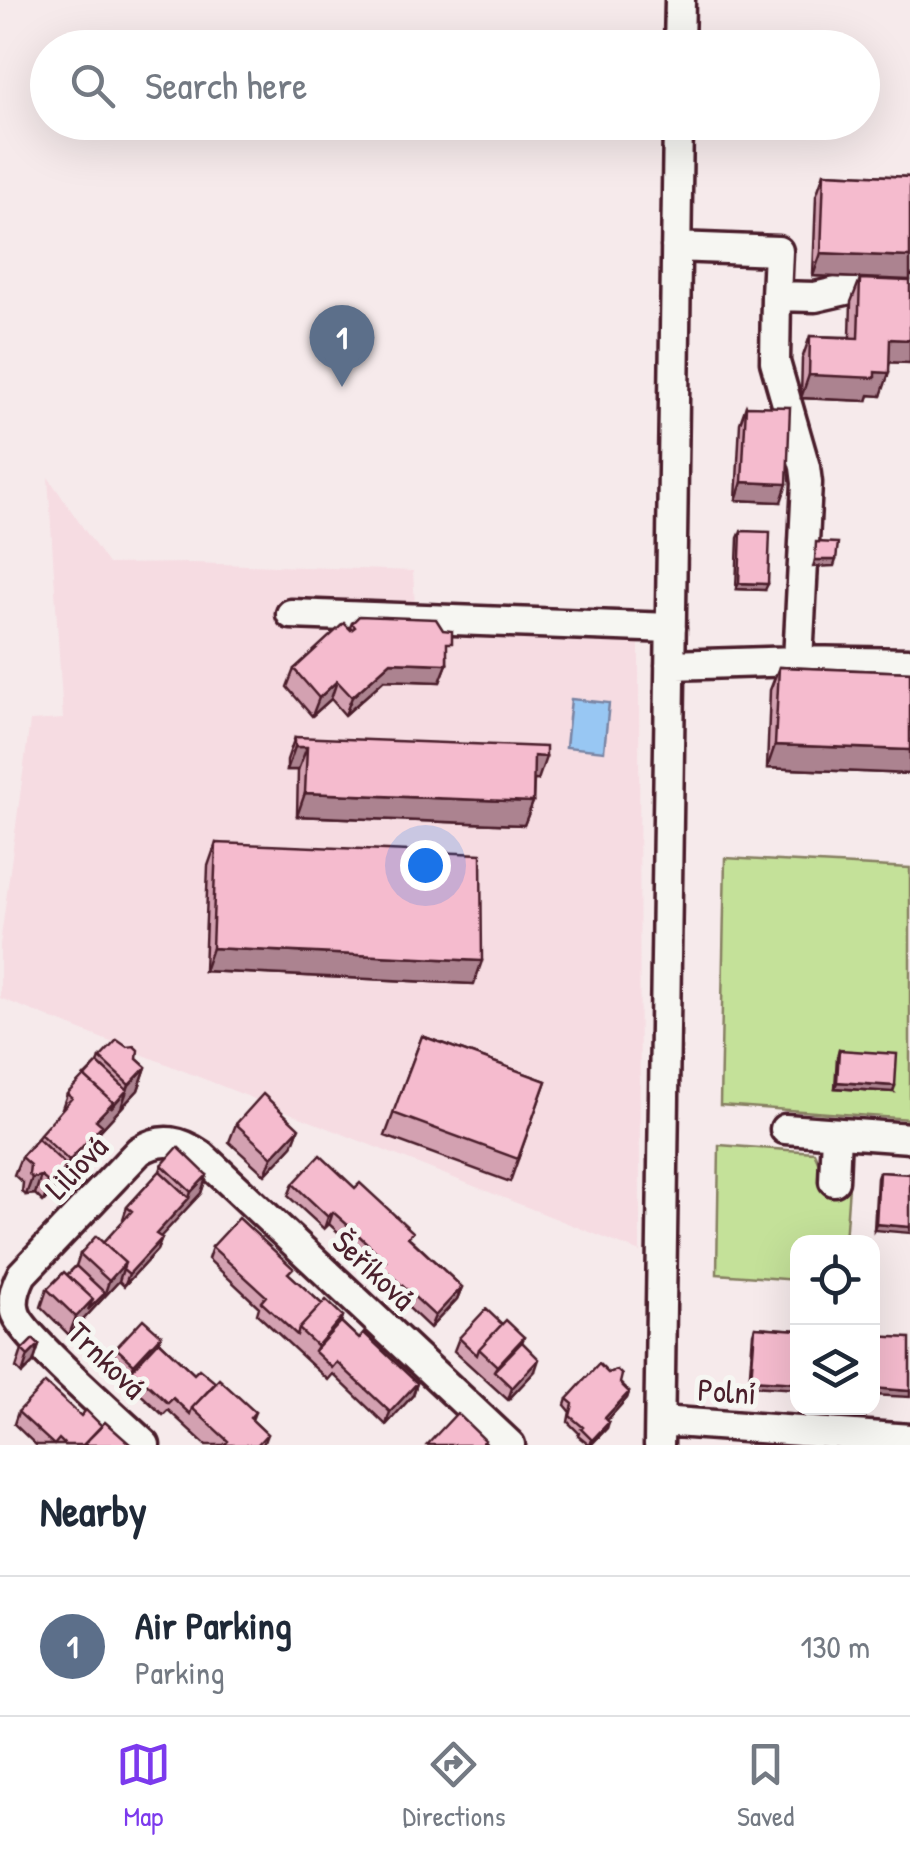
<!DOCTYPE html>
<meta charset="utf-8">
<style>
body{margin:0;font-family:"Patrick Hand",sans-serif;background:#f2f2f3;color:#1f2937}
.controls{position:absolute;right:30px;bottom:30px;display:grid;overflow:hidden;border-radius:20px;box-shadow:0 10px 40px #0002}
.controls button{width:90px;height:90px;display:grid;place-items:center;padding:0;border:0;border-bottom:2px solid #e0e1e3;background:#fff;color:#1f2937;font:50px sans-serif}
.you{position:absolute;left:425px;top:865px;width:35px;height:35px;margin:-25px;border:8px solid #fff;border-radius:50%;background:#1a73e8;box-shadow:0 0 0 15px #1a73e833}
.badge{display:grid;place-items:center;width:65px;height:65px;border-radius:50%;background:#7c3aed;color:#fff;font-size:32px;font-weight:700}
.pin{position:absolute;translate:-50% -82px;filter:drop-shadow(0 2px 5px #0008)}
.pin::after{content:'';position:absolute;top:52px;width:35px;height:30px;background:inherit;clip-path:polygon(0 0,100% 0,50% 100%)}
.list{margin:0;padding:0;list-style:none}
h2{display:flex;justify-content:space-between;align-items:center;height:130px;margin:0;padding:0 40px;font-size:42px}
h2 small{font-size:32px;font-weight:400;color:#747a83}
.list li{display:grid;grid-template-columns:65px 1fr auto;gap:30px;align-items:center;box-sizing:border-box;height:140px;padding:0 40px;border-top:2px solid #e0e1e3}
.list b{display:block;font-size:38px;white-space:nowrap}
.list p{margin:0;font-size:32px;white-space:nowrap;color:#747a83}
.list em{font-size:32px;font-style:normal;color:#747a83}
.icon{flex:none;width:55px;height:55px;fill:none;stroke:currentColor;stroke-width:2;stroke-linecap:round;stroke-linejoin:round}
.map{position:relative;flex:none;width:910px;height:1445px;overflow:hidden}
.search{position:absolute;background:#fff;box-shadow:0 10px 40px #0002;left:30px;right:30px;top:30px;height:110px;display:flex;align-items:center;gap:25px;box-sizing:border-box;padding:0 35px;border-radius:55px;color:#747a83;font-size:38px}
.sheet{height:270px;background:#fff}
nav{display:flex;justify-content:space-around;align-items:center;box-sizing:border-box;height:140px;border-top:2px solid #e0e1e3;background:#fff;font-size:28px;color:#747a83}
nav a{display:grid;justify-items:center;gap:5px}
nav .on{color:#7c3aed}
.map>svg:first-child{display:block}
.built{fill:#f6dce2}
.green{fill:#c4e199;stroke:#878062;stroke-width:2.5}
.water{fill:#98c7f3;stroke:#7984a3;stroke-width:2.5}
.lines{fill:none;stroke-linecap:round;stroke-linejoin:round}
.minor-casing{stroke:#4a1f2b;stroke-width:35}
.minor{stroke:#f6f6f2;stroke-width:28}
.wall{fill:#d3a1b1;stroke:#4a1f2b;stroke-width:2.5}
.shaded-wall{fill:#ac8390;stroke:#4a1f2b;stroke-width:2.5}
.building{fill:#f5bbce;stroke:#4a1f2b;stroke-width:2.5}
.labels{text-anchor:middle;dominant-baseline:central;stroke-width:10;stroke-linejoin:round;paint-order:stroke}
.street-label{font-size:32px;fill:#4a1f2b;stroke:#f6f6f2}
</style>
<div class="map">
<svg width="910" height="1445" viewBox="0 0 910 1445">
<rect width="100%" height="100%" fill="#f6eaeb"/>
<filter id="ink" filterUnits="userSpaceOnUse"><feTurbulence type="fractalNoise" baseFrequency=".01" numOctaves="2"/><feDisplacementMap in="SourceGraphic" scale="20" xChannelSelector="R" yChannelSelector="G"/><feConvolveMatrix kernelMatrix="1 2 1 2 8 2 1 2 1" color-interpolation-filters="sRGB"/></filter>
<g filter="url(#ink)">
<path class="built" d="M48,477L108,564L193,563L413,571L415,607L639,615L640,1252L0,998V945L30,721L63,719Z"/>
<path class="green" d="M725,858L910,868V1119L720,1105Z
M719,1145L814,1152L821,1168V1182L849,1185L845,1242H798L797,1280L717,1274Z"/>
<path class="water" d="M571,699L609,703L604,751L566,747Z"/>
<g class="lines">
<g class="minor-casing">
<path id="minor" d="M679,48L680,0
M676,247L778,251L776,296L815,297L854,288L910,291
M776,296L775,362L805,467L807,483L798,661
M291,614L671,628
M670,665L798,661L910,663
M785,1129L910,1138
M834,1181L836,1133
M660,1421L910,1439
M145,1445C122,1423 20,1334 15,1312C11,1299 16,1286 22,1274L139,1151C162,1136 181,1141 202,1156L510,1445
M659,1445L678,122"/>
</g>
<use href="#minor" class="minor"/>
</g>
<path class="wall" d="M824,173L910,177V280L813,276L816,196Z
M860,279L910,363L890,362L881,396L869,395L867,401L801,398L802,359L810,336L850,337L851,302Z
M746,406L781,502L736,500L740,423Z
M741,531L765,590L736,589L738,538Z
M352,623L447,656V664L440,682L384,680L345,715L331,699L312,716L287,687L294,669L349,629Z
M779,667L910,672V774L767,768L770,690Z
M295,737L538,780H534L533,802L524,825L297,816L298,770H287V760Z
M216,843L474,984L204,971L208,866Z
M422,1036L546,1081L510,1182L385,1136Z
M839,1050L893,1092L835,1088L837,1057Z
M100,1058L137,1059L146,1067L138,1090L100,1131L93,1148L43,1202L35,1194L26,1195L22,1192L23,1183L14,1175L21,1157L61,1111L67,1094L98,1063Z
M236,1124L292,1146L265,1175L229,1142Z
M162,1165L207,1175L201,1193L160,1237L162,1238L157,1250L124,1286L119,1281L69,1335L41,1307L47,1289L67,1275L76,1266L80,1254L103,1243L124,1220L123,1219L127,1207L160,1171Z
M879,1172L910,1174L874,1230L877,1178Z
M293,1184L411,1239L462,1287L457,1299L430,1328L377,1278L380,1271L347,1240L329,1224L324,1229L288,1196Z
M212,1247L290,1275L322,1304L343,1316L341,1322L359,1339L417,1383L413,1395L386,1425L333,1374L328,1380L257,1314L259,1307L208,1259Z
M502,1324L524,1337L522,1342L535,1371L508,1400L454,1351L459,1338Z
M755,1327L798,1330L749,1386L753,1333Z
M161,1335L159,1341L194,1374L216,1383L255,1412L252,1420L267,1434L263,1445H206L168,1410L163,1415L110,1366L116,1348Z
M39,1345L33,1363L22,1374L16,1368L22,1350Z
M608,1373L629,1392L627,1398L607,1420V1428L591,1445H589L578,1436L579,1433L568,1422L570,1411L565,1405L567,1399Z
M18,1412L81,1416L102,1426L131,1445H36L14,1424Z"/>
<path class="shaded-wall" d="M821,253L910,257V280L813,276Z
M890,339L910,340V363L882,362Z
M875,372L889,373L881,396L869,395L867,401L801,398L809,375Z
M742,482L787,484L781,502L736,500Z
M815,560H836L834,566L813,567Z
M739,583L768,584L765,590L736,589Z
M391,662L447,664L440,682L384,680L345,715L352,697Z
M337,681L331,699L312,716L319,698Z
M775,745L910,750V774L767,768Z
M295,747H307L298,770H287Z
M534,756L546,757L538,780H526Z
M305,793L533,802L524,825L297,816Z
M212,948L482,961L474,984L204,971Z
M146,1067L138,1090L121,1108L129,1085Z
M837,1082L895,1086L893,1092L835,1088Z
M127,1090L121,1108L100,1131L93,1148L43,1202L50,1184L67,1166L69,1161L96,1120L113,1102Z
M299,1128L292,1146L265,1175L272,1157Z
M207,1175L201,1193L152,1246L156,1234L189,1198L191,1192Z
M41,1176L35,1194L26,1195L32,1178Z
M333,1212L329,1224L324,1229L328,1217Z
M876,1224L910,1227V1233L874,1230Z
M162,1238L157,1250L124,1286L129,1274Z
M125,1263L119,1281L69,1335L76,1317L93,1299L105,1293L109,1281Z
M462,1287L457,1299L430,1328L435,1316Z
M343,1316L337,1334L314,1351L317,1346Z
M161,1335L155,1353L132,1370L134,1364Z
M524,1337L517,1354L494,1371L497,1366Z
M39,1345L33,1363L22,1374L28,1356Z
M539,1359L535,1371L508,1400L512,1388Z
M751,1380L798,1383V1389L749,1386Z
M417,1383L413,1395L386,1425L390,1412Z
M872,1388L910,1391V1397L872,1395Z
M629,1392L627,1398L603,1425L605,1418Z
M609,1422L607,1428L590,1445L592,1440Z"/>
<path class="building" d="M824,173L910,177V257L821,253Z
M860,279L910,281V340L890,339L889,373L875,372V378L809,375L810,336L858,338Z
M746,406L790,407L787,484L742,482Z
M741,531L770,532L768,584L739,583Z
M816,542L838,543L836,560H815Z
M359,616L436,619L443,630L452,631V643H447V664L391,662L352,697L337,681L319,698L294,669L344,623L351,630L355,627L352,623Z
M779,667L910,672V750L775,745Z
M295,737L546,747V757L534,756L533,802L305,793L307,747H295Z
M216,843L481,854L482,961L212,948Z
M422,1036L546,1081L518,1159L393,1113Z
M117,1040L127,1047L134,1046L138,1050L137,1059L146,1067L129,1085L100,1058Z
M839,1050L897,1054L895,1086L837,1082Z
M98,1063L127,1090L111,1108L113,1102L85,1077Z
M84,1076L113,1102L96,1120L102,1125L69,1161L40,1134L72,1098L67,1094Z
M263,1094L299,1128L272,1157L236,1124Z
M38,1139L67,1166L50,1184L41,1176L32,1178L29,1174L30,1165L21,1157Z
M178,1147L207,1175L191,1192L162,1165Z
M320,1155L355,1188L360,1183L413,1232L408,1237L462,1287L435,1316L381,1266L386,1261L351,1228L333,1212L328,1217L293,1184Z
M160,1171L189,1198L156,1234L162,1238L129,1274L123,1269L125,1263L103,1243L132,1211L127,1207Z
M879,1172L910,1174V1227L876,1224Z
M239,1218L293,1268L288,1273L322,1304L299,1329L297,1335L261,1302L266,1296L212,1247Z
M96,1236L125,1263L109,1281L80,1254Z
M76,1266L105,1293L88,1310L93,1299L67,1275Z
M64,1272L93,1299L76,1317L47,1289Z
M326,1300L343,1316L317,1346L299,1329Z
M486,1309L502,1324L479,1349L477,1355L459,1338Z
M143,1319L161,1335L134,1364L116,1348Z
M506,1320L524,1337L497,1366L479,1349Z
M341,1322L359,1339L364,1333L417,1383L390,1412L337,1362L332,1368L314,1351Z
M755,1327L798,1330V1383L751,1380Z
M872,1336L910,1338V1391L872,1388Z
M33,1339L39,1345L28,1356L22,1350Z
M159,1341L194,1374L199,1369L216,1383L192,1408L190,1414L173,1398L168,1403L132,1370Z
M522,1342L539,1359L512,1388L494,1371Z
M599,1364L608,1373L617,1370L622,1375L620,1383L629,1392L605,1418L609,1422L592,1440L581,1429L583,1427L570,1416L573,1404L567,1399Z
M219,1379L255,1412L250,1418L267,1434L257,1445H224L228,1441L192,1408Z
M45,1383L81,1416L86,1410L102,1426L83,1445H65L59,1439L54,1445L18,1412Z
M457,1413L485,1440L481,1445H427Z
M105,1422L131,1445H83Z"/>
</g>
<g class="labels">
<g class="street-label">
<text transform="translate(76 1167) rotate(-46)">Liliová</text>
<text transform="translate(374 1270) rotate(43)">Šeříková</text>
<text transform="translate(107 1360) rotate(44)">Trnková</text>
<text transform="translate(727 1391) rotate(4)">Polní</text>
</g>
</g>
</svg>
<div class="controls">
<button><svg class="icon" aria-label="locate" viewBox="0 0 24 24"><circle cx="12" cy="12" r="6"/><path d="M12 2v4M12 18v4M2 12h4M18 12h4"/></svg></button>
<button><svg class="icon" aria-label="layers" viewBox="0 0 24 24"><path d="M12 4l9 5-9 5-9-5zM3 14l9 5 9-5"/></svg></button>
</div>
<div class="you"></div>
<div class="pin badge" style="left:342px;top:387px;background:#5c6f8a">1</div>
<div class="search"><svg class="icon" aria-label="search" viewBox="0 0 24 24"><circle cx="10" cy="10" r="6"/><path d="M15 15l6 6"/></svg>Search here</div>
</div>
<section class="sheet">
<h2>Nearby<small></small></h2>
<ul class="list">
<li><span class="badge" style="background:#5c6f8a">1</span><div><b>Air Parking</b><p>Parking</p></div><em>130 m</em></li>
</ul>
</section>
<nav>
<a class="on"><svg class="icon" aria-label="map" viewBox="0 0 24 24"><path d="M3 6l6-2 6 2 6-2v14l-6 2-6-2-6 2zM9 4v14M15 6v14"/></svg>Map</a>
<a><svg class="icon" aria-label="directions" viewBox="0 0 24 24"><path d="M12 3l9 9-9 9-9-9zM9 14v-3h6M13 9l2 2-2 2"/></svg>Directions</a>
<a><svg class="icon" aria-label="saved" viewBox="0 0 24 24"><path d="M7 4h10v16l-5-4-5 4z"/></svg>Saved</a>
</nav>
